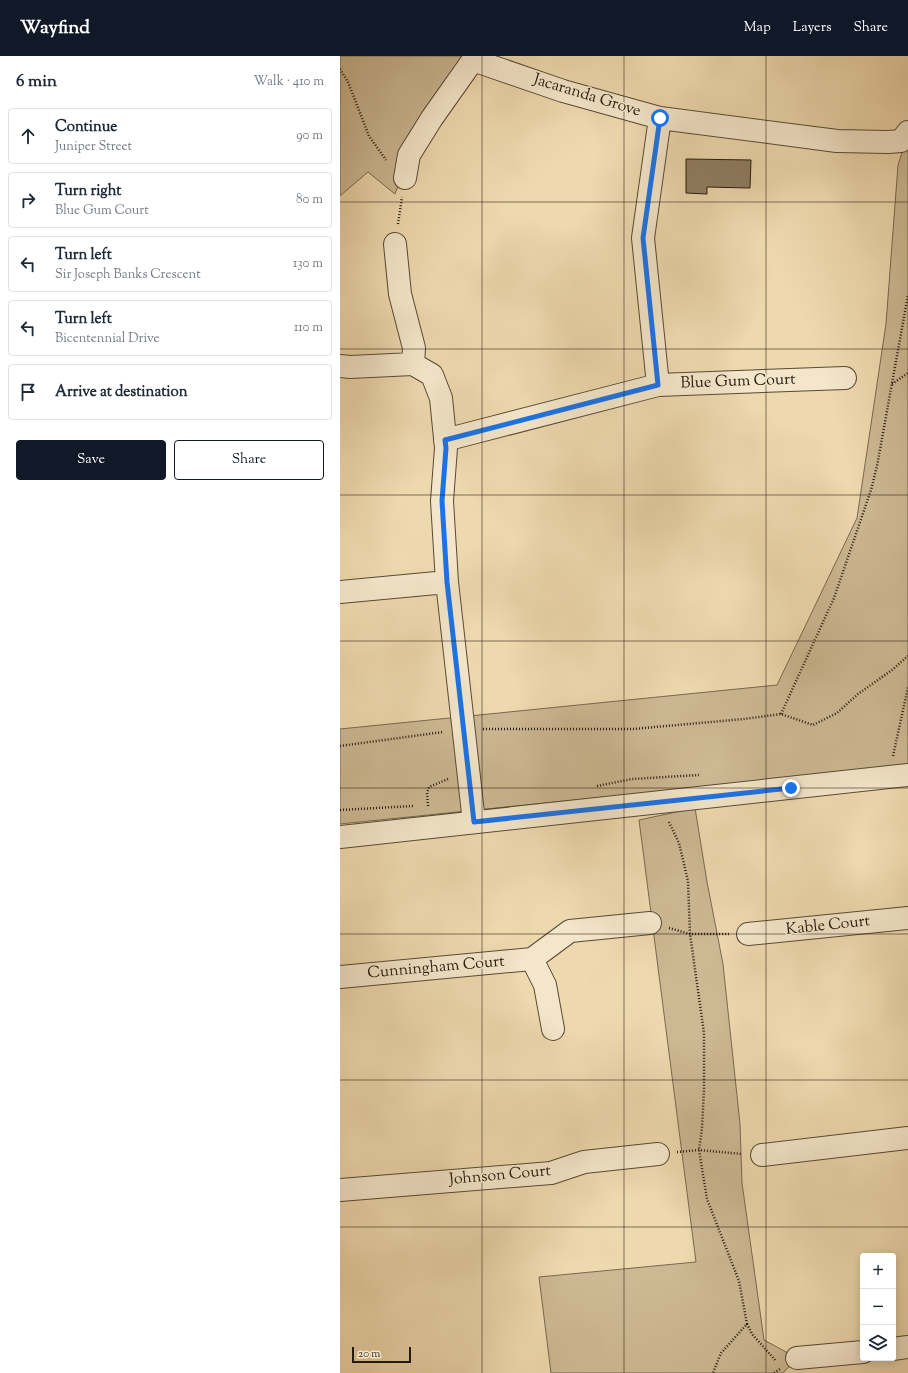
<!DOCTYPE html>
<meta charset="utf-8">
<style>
body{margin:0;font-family:"Sorts Mill Goudy",serif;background:#f6f6f7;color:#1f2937}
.controls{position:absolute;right:12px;bottom:12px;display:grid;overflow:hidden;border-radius:4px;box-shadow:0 2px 10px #0003}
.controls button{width:36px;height:36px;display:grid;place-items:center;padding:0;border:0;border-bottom:1px solid #e0e1e3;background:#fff;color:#1f2937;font:20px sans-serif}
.scale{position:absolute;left:12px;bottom:10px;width:59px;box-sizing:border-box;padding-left:4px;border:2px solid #251a0e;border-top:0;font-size:11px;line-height:14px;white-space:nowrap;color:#251a0e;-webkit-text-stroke:3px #f4e6ca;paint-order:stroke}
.stop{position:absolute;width:12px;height:12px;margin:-9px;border:3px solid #1a73e8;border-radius:50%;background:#fff}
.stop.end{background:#1a73e8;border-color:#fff;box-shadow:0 1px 4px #0008}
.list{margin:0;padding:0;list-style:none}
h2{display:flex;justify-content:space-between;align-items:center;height:52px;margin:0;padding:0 16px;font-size:17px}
h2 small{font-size:13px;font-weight:400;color:#747a83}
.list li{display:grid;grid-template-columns:26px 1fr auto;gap:12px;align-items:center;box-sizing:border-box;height:56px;margin:0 8px 8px;padding:0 8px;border:1px solid #e0e1e3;border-radius:4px}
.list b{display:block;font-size:15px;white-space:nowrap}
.list p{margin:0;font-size:13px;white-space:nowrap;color:#747a83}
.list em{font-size:13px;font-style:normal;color:#747a83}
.actions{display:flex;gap:8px;padding:12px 16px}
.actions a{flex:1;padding:9px 0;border:1px solid #111827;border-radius:4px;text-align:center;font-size:14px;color:#111827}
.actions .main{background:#111827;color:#fff}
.icon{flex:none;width:22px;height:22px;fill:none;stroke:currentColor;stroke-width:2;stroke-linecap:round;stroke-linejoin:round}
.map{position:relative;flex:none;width:568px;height:1317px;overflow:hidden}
header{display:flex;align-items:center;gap:24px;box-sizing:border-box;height:56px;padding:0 20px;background:#111827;color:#fff}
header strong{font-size:19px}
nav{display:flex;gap:22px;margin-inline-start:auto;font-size:14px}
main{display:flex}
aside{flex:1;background:#fff}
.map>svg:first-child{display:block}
.green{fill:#ccb893;stroke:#786950}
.building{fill:#8e7d61;stroke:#251a0e}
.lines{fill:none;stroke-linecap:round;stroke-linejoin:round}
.minor-casing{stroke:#574a36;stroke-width:24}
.tertiary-casing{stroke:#574a36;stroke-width:24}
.path{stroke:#251a0e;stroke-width:2.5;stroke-dasharray:1 2;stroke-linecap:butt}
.minor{stroke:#f4e6ca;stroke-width:22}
.tertiary{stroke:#f4e6ca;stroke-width:22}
.route{stroke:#1a73e8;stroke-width:5}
.grid{fill:none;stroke:#251a0e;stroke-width:1;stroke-opacity:0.55}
.labels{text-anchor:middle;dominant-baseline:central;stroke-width:3;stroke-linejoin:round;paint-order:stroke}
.street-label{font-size:16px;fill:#251a0e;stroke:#f4e6ca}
</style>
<header>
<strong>Wayfind</strong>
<nav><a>Map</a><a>Layers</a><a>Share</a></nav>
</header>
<main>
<aside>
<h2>6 min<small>Walk · 410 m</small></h2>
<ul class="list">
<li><svg class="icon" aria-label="ahead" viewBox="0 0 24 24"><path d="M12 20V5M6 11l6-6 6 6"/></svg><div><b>Continue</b><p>Juniper Street</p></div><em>90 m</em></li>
<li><svg class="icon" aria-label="right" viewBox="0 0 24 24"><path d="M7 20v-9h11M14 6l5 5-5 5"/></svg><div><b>Turn right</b><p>Blue Gum Court</p></div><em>80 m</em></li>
<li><svg class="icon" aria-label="left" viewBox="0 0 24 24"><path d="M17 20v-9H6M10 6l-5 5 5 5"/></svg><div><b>Turn left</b><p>Sir Joseph Banks Crescent</p></div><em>130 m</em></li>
<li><svg class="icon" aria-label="left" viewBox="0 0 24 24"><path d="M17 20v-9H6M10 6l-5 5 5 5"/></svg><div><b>Turn left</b><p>Bicentennial Drive</p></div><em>110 m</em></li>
<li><svg class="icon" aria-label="arrive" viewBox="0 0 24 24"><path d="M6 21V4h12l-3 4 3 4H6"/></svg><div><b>Arrive at destination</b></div></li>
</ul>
<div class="actions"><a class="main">Save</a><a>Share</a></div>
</aside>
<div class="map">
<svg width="568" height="1317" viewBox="0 0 568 1317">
<rect width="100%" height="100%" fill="#eed8ae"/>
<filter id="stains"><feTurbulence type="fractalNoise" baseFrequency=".005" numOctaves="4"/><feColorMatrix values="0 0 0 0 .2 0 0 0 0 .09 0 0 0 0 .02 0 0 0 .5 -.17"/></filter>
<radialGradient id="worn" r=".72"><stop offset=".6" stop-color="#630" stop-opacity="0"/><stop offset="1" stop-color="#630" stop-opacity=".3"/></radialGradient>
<path class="green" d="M0,0H129L69,99L55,138L28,116L0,140Z
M568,78V719L449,722L0,768V673L437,629L517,462L546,268L558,109Z
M355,752L367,826L383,908L400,1068L402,1127L424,1284L457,1302L443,1317H211L199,1221L356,1206L299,764Z"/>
<path class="building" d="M346,103L411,104L410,132L367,131V138L346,137Z"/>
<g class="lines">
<g class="minor-casing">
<path id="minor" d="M65,122L69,99L92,62L133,4L223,35L320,62L497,85L548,86L561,85L568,76
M55,188L60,238L74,292L73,308L92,319L101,342L106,392L102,445L107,526L134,766
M0,310L10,311L73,308
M318,329L303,182L320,62
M105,384L318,329L505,322
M0,536L107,526
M408,878L568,862
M192,903L230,875L310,867
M0,921L192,903L205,929L213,973
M422,1099L568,1082
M0,1134L211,1117L244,1106L318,1098
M553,1293L568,1291
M457,1302L523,1296"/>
</g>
<g class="tertiary-casing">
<path id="tertiary" d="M0,781L568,719"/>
</g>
<path class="path" d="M0,13L8,26L29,80L46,104
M58,168L62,141
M552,328L568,317
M441,658L494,542L531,434L537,410L568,239
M143,673H293L404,663L441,658L473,669L497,657L518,638L552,614L568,600
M0,690L103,676
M553,700L568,631
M257,730L292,723L359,719
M88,750L87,737L89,731L108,723
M0,754L73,750
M329,766L339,787L348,825L350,878L364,977V1034L362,1072L359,1094L367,1143L399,1225L407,1268L381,1297L373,1317
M329,872L350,878H389
M337,1096L359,1094L402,1098
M407,1268L412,1278L436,1305
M434,1317L440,1313"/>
<use href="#minor" class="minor"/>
<use href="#tertiary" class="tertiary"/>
</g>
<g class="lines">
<path class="route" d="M320,62L303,182L318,329L105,384L106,392L102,445L107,526L134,766L451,732"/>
</g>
<path class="grid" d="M142,0V1317M284,0V1317M426,0V1317M0,146H568M0,293H568M0,439H568M0,585H568M0,732H568M0,878H568M0,1024H568M0,1171H568"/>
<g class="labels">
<g class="street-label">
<text transform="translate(247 40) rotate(17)">Jacaranda Grove</text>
<text transform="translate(398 326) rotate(-2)">Blue Gum Court</text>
<text transform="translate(488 870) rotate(-6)">Kable Court</text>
<text transform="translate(96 912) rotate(-5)">Cunningham Court</text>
<text transform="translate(160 1120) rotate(-5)">Johnson Court</text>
</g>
</g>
<rect width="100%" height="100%" filter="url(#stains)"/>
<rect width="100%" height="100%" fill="url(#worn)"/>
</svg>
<div class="controls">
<button>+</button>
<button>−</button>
<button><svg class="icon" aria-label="layers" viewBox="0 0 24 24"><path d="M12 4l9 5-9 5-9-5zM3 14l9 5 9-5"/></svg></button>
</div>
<div class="scale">20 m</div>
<div class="stop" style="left:320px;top:62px"></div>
<div class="stop end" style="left:451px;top:732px"></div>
</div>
</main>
